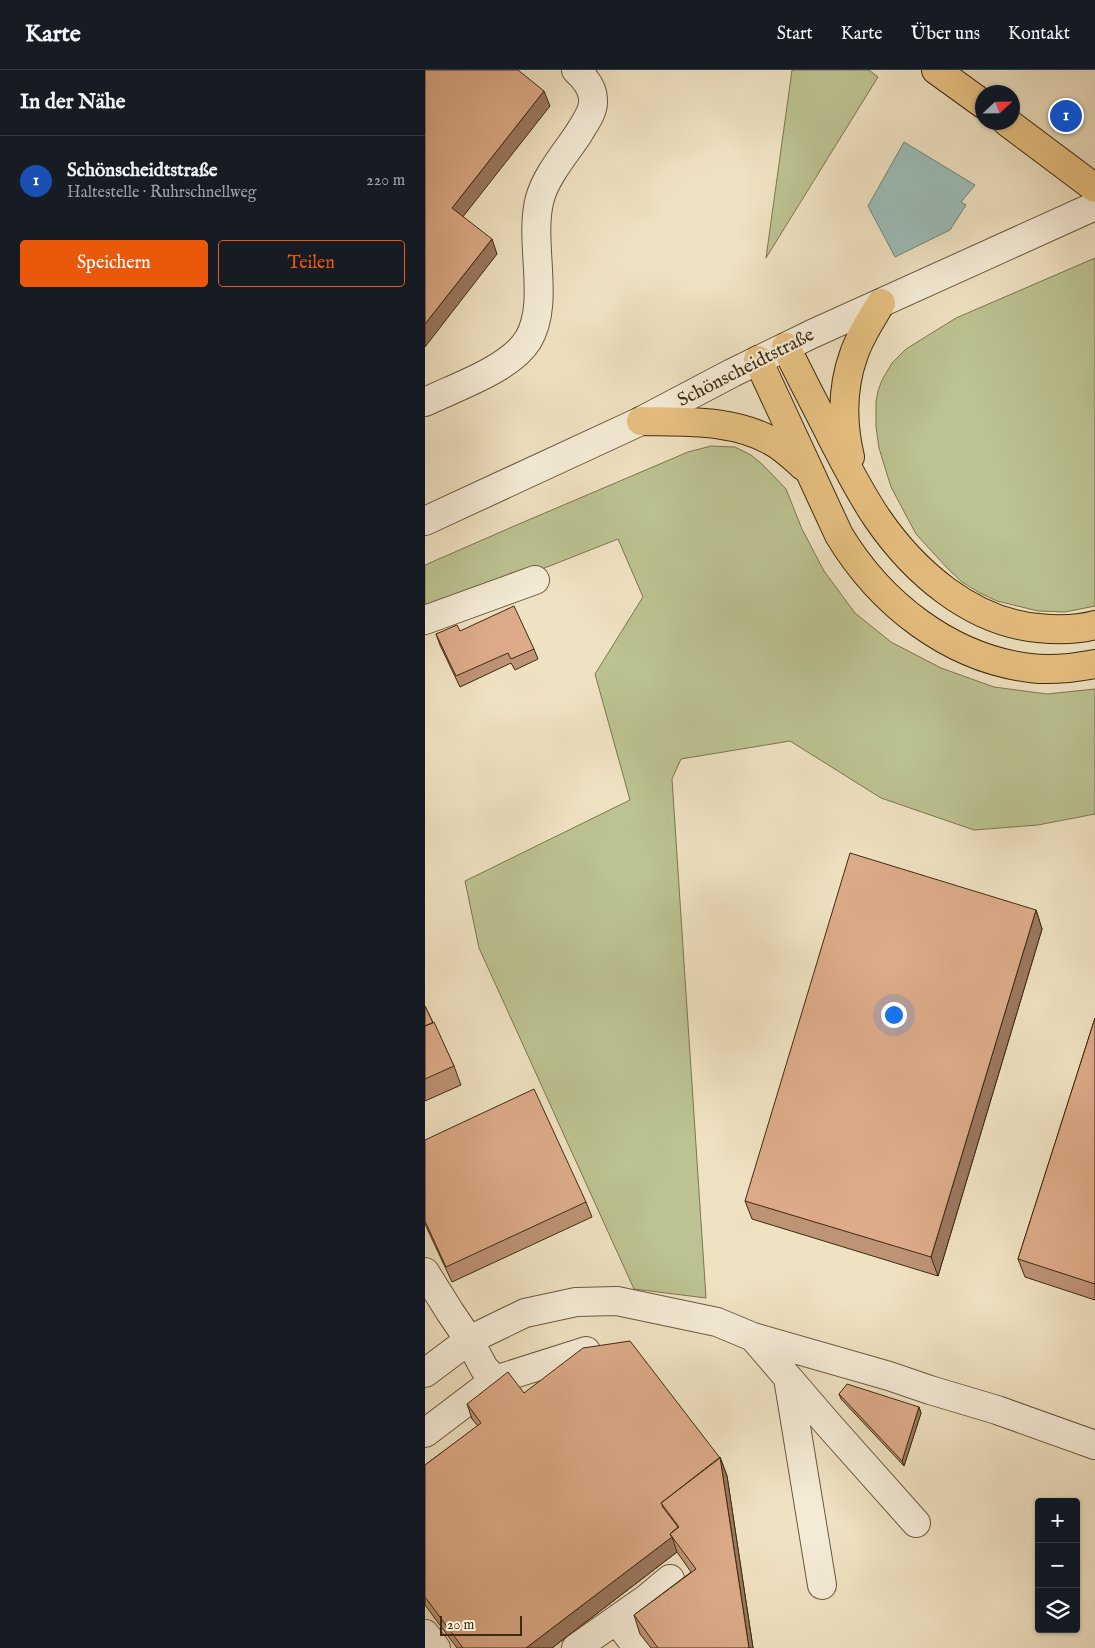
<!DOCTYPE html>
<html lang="de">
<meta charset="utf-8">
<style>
body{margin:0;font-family:"IM FELL English",serif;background:#242831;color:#f1f3f6}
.controls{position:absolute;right:15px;bottom:15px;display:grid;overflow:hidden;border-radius:5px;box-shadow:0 1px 4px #0004}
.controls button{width:45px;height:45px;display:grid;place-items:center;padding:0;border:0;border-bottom:1px solid #363941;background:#171b24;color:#f1f3f6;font:25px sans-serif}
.compass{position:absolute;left:550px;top:15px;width:45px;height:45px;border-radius:50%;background:#171b24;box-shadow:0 1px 4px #0004;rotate:68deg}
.scale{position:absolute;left:15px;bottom:12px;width:82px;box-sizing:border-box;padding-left:5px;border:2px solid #3e2b0f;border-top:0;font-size:14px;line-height:18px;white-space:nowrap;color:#3e2b0f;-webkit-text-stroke:4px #f5ecd7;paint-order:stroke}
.you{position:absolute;left:468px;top:944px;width:18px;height:18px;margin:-12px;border:4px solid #fff;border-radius:50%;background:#1a73e8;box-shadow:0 0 0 8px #1a73e833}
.badge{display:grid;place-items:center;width:32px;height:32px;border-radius:50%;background:#ea580c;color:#fff;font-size:16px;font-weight:700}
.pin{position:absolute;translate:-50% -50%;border:2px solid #fff;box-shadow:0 1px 5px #0006}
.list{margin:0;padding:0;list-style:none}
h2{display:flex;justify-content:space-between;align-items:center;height:65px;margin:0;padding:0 20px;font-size:21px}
h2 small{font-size:16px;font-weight:400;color:#9ea1a6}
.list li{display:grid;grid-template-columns:32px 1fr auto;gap:15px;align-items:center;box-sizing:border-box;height:90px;padding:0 20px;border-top:1px solid #363941}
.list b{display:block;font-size:19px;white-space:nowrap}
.list p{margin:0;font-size:16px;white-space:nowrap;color:#9ea1a6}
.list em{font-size:16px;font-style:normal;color:#9ea1a6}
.actions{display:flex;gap:10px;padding:15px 20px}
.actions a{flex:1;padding:11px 0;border:1px solid #ea580c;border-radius:5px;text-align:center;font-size:18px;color:#ea580c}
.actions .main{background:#ea580c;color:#fff}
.icon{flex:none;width:28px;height:28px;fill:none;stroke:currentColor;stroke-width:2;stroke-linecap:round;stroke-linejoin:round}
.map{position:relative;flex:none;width:670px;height:1578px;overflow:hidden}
header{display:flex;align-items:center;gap:30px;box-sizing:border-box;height:70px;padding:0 25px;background:#171b24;border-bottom:1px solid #363941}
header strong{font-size:24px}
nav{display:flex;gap:28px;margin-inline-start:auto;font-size:18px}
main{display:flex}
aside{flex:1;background:#171b24}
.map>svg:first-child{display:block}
.green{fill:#bcc291;stroke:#7d7650}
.water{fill:#9abdb8;stroke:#758374}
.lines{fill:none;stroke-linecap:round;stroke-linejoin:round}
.minor-casing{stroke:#6a593c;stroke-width:30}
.highway-casing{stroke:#3e2b0f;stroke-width:30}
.minor{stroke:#f5ecd7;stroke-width:28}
.highway{stroke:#e8c181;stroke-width:28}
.wall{fill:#be9376;stroke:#3e2b0f}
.shaded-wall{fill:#9b7860;stroke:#3e2b0f}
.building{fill:#ddab89;stroke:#3e2b0f}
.labels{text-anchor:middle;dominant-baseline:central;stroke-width:4.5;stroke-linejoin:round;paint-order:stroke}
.street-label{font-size:19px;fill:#3e2b0f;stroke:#f5ecd7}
</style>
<header>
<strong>Karte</strong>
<nav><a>Start</a><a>Karte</a><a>Über uns</a><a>Kontakt</a></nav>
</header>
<main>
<aside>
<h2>In der Nähe<small></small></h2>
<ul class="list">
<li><span class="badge" style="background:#1a4fb4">1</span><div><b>Schönscheidtstraße</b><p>Haltestelle · Ruhrschnellweg</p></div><em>220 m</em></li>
</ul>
<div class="actions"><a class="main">Speichern</a><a>Teilen</a></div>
</aside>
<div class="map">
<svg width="670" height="1578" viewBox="0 0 670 1578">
<rect width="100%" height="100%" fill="#efe2c2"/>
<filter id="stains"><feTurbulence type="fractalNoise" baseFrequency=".004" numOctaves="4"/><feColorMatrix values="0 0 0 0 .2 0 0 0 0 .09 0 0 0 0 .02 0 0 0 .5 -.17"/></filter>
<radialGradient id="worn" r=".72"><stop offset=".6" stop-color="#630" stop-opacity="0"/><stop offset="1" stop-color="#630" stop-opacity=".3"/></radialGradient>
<path class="green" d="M367,0H444L453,7L341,188Z
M670,188V536L640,542L613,541L572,531L555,523L537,512L523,499L491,464L466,417L454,378L451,357V332L453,321L457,310L467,293L481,279L531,248Z
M286,376L310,377L326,385L338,395L361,419L377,459L399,501L430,543L466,572L516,598L569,617L622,624L670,619V744L613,755L549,760L456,728L365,671L256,689L247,709L281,1228L209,1219L54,878L40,811L205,730L170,604L218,527L193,469L117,499L0,542V495L94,454L263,382Z"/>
<path class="water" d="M479,72L550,115L536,132L541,135L525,160L470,187L443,136Z"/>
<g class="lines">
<g class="minor-casing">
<path id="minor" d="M0,332C31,317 85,299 103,270C126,232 103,172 115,128C122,104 141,83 154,63C159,54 168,43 168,32C169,19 161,9 151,0
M0,451L216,351L307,303L387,264L670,136
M0,550L110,510
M0,1202L25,1242L44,1270L59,1298L70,1310L161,1281
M328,1267L402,1353L491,1453
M0,1303L44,1270L100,1243L151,1232L192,1231L292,1252L328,1267L464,1306L505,1320L572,1340L670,1375
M363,1308L397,1515
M0,1363L70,1310
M191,1550L213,1578
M0,1564L11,1578
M151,1578L221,1529L245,1509"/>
</g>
<g class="highway-casing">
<path id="highway" d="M511,0L558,34
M582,52L670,118
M361,277C376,308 392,338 407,368C421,395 435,423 452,448C489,502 546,552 613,558C632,560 652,560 670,555
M333,290L414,465C455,533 524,588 605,598C627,601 649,598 670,594
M216,351C260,352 309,349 348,372C359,378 369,388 378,396
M425,387C417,353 417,317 429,284C435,266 446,250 456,233"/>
</g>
<use href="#minor" class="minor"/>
<use href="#highway" class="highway"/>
</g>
<path class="wall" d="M35,561L109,579L113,589L90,600L86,593L35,617L15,575L11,564Z
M611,840L617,859L513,1206L327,1149L320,1131Z
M0,936L29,996L36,1015L0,1031Z
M670,948V1230L600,1207L593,1189Z
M0,1070L161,1132L167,1147L27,1212L0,1154Z
M99,1323L295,1388V1387L302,1406L328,1578H226L215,1564L209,1545L266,1502L252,1482L127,1578H32L0,1535V1395L53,1356L47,1349L42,1334Z
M414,1324L494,1337L496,1343L479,1396L416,1329Z"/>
<path class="shaded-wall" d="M119,21L125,36L33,153L27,138Z
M67,169L72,184L0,277V254Z
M611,840L617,859L513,1206L506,1187Z
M494,1337L496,1343L479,1396L477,1391Z
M295,1387L302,1406L328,1578H324Z
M247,1467L252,1482L127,1578H101Z"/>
<path class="building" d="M0,0H93L119,21L27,138L67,169L0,254Z
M89,536L109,579L86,589L83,583L31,606L11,564L32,555L35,561Z
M425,783L611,840L506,1187L320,1131Z
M0,936L8,953L0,956Z
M670,948V1214L593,1189Z
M9,952L29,996L0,1009V956Z
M109,1019L161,1132L21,1197L0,1151V1070Z
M205,1271L295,1388L236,1433L238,1436H237L253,1457L245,1464L247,1467L101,1578H38L0,1527V1395L56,1353L42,1334L83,1302L99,1323L158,1278Z
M422,1314L494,1337L477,1391L414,1324Z
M295,1387L324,1578H233L209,1545L271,1499L245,1464L254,1457L236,1433Z"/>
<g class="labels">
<g class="street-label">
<text transform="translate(321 298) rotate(-27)">Schönscheidtstraße</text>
</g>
</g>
<rect width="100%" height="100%" filter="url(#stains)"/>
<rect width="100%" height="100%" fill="url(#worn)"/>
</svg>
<div class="controls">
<button>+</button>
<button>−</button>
<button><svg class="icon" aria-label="layers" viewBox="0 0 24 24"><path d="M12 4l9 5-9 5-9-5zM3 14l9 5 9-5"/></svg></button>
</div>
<svg class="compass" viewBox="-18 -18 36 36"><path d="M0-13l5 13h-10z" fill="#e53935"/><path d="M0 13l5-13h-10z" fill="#9ea1a6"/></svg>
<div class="scale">20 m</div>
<div class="you"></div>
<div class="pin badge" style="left:641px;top:46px;background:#1a4fb4">1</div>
</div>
</main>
